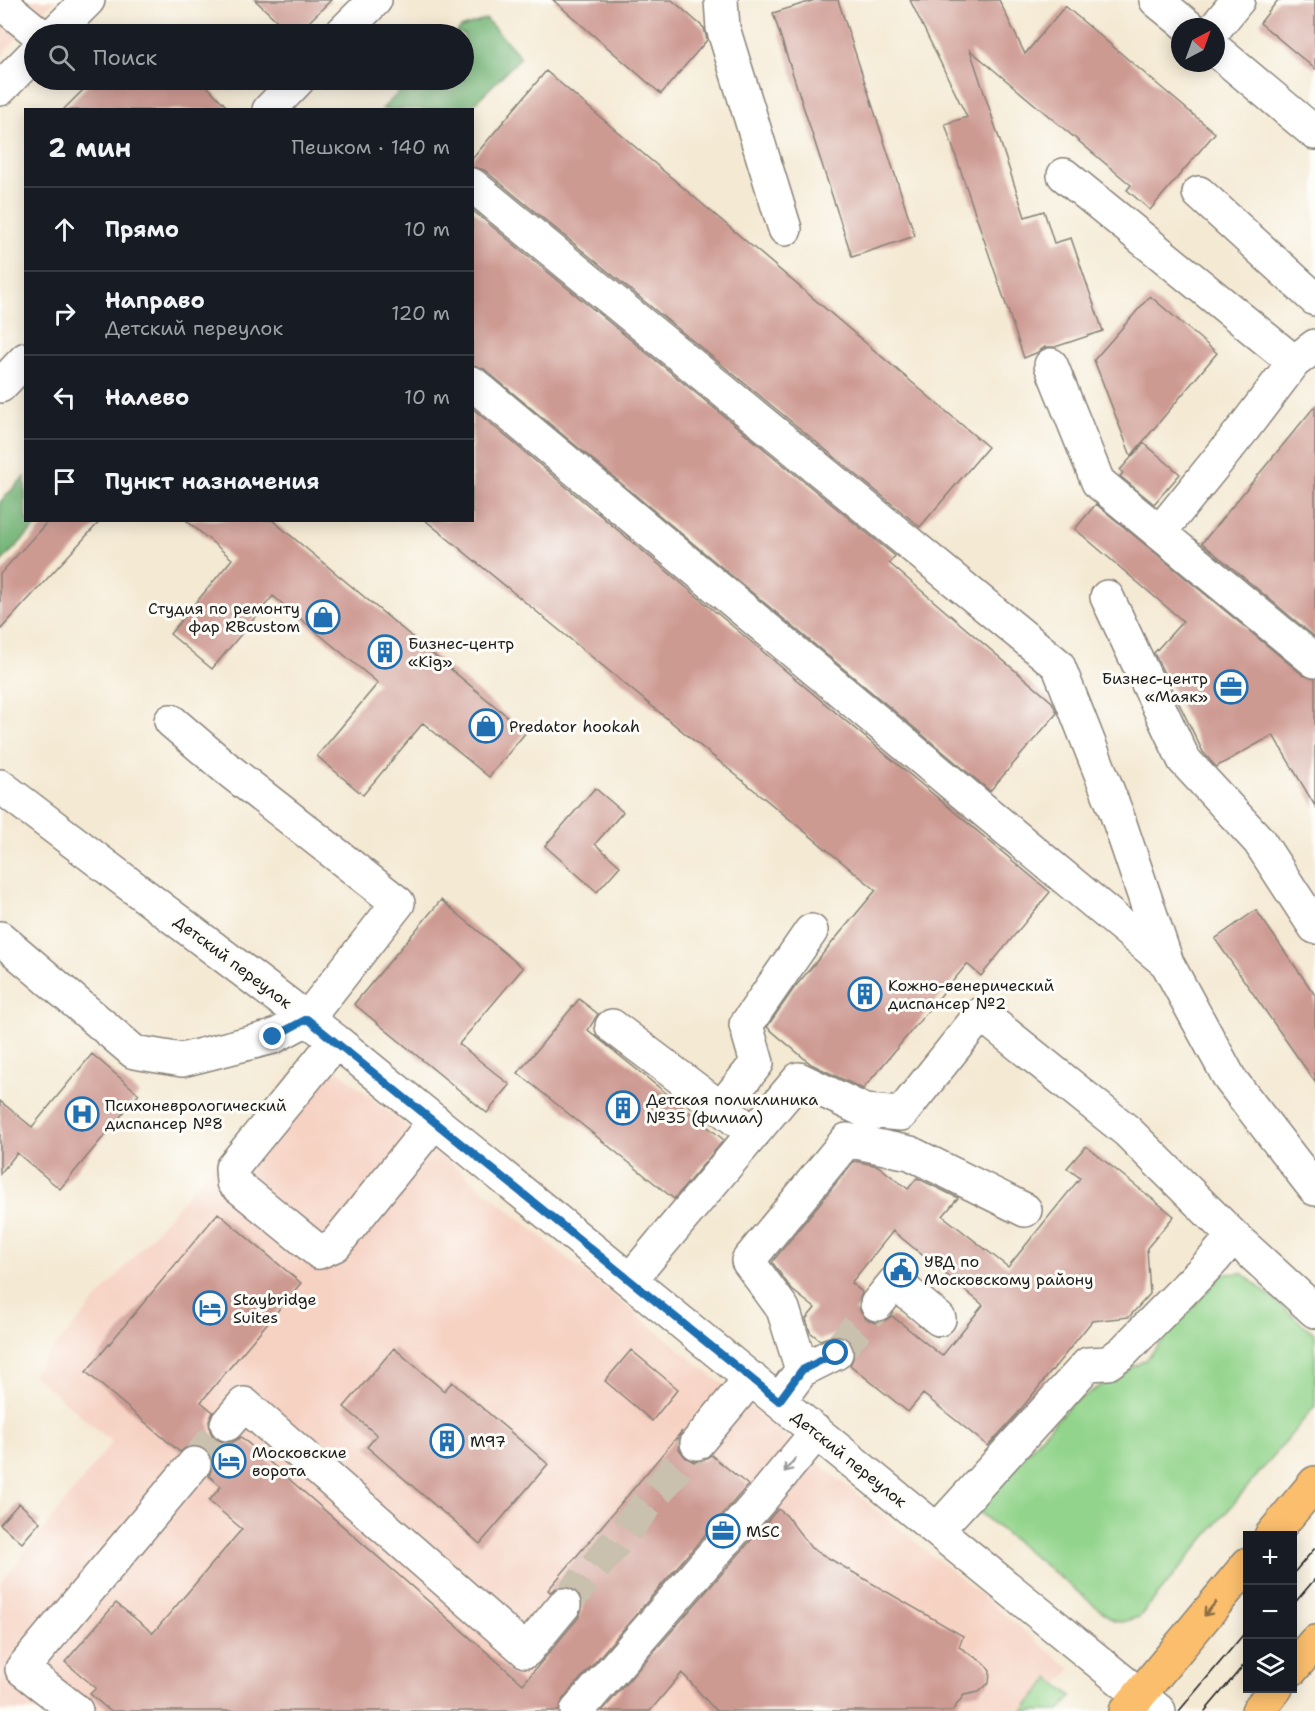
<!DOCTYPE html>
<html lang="ru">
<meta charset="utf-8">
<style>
body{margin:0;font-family:"Shantell Sans",sans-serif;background:#242831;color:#f1f3f6}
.controls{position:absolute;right:18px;bottom:18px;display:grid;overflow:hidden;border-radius:0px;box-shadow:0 3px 15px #0003}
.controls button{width:54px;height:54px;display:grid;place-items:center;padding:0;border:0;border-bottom:2px solid #363941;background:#171b24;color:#f1f3f6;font:30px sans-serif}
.compass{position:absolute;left:1171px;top:18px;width:54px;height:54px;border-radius:50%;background:#171b24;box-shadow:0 3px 15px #0003;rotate:41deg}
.stop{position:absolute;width:18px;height:18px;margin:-14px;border:4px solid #1f6fb2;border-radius:50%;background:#fff}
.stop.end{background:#1f6fb2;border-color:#fff;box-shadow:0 2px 6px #0008}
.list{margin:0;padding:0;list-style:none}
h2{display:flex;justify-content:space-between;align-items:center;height:78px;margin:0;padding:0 24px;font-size:26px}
h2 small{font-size:20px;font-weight:400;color:#9ea1a6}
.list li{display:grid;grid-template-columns:39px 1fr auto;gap:18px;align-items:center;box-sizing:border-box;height:84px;padding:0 24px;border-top:2px solid #363941}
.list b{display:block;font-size:22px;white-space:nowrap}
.list p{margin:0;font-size:20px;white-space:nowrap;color:#9ea1a6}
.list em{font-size:20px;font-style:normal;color:#9ea1a6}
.icon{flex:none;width:33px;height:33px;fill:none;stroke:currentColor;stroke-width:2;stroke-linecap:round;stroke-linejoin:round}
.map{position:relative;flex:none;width:1315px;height:1711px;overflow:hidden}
.search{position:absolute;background:#171b24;box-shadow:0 3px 15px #0003;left:24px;top:24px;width:450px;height:66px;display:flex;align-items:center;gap:15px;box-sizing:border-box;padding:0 21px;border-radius:33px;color:#9ea1a6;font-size:22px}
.panel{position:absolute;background:#171b24;box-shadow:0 3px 15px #0003;left:24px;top:108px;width:450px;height:414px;border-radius:0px}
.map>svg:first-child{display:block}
.built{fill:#f6d2c3}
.green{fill:#93d48c;stroke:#587854;stroke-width:1.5}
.forest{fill:#76b678;stroke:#49694a;stroke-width:1.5}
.building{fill:#cd9a92;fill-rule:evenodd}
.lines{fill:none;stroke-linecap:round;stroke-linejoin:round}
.minor-tunnel{stroke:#c9c0ae;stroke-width:33;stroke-dasharray:33 16;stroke-linecap:butt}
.minor-casing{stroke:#888278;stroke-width:36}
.major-casing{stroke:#888278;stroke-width:36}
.minor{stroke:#fff;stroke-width:33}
.major{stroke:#fabe6d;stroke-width:33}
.tram{stroke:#1c1c1c;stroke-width:1.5}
.oneway{stroke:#999}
.oneway2{stroke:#8b6d44}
.route{stroke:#1f6fb2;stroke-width:8}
.labels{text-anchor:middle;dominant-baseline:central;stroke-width:6;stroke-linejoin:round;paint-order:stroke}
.poi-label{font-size:16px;fill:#1c1c1c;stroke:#fdfcf7;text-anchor:start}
.street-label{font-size:16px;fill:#1c1c1c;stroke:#fdfcf7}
</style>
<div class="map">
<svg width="1315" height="1711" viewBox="0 0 1315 1711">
<rect width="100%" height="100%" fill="#fdfcf7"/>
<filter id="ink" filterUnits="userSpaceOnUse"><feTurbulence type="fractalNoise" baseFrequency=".0167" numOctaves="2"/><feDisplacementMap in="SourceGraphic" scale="12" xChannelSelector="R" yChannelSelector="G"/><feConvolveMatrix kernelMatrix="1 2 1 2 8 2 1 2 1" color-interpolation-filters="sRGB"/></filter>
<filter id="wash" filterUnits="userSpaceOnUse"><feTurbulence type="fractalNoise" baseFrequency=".008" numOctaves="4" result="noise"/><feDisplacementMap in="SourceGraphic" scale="24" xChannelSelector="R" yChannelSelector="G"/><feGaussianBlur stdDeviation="1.35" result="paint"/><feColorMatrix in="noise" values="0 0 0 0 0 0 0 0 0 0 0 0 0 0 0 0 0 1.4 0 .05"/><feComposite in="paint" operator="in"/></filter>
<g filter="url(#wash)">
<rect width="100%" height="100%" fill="#f4e9d3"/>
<path class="built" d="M0,0H55L0,56Z
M313,1050L1071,1669L1036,1711H0V1584L112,1442L32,1374Z"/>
<path class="green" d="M1242,1273L1315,1334V1406L1139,1617L1122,1622L1114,1621L975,1509L1072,1403L1145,1360L1223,1274Z
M1050,1678L1072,1696L1060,1711H1023Z"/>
<path class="forest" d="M486,19L521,57L469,109H382L412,80H464V34H455L461,28Z
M25,476L26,520L41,521L0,563V502Z"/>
<g id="blocks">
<path class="building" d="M255,0H331L297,34H291Z
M553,0H672L704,28L707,40L661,94Z
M815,0H838L915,236L852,257L773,13Z
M910,0H999L1025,54L1065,6L1215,133L1150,210L1127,190L1131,185L970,50L1025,217L1044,211L1054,243L1071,238L1103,331L1055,347H1045L1036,353L1024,358L945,124L967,117Z
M1278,0H1315V69L1260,23Z
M546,71L988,447L920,527L484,170L472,167V159Z
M93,80H201L230,110H63Z
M472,210L895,556L889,563L1052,702L1057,713L990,791L484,369L472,365Z
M1150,296L1217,353L1131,456L1094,360Z
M1315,406V637L1202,543Z
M472,408L1050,892L981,976L967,964L863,1089L811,1064L767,1027L795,987L876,890L425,520H472Z
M1144,443L1180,474L1154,504L1120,476L1123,473L1120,470Z
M1096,504L1303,675L1315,679V806L1273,735L1216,767L1203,752L1154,653L1183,621L1075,529Z
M49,520H101L0,630V574Z
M186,520H272L526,732L489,777L423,723L363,795L317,756L378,683L273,596L212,669L170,634L232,559Z
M595,788L623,812L595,844L620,866L597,892L545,846Z
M441,900L523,968L459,1044L510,1085L487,1113L354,1004Z
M1256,910L1315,995V1082L1215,939Z
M579,999L598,1014L588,1030L724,1140L674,1199L518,1073Z
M92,1054L139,1094L60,1189L17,1153L0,1174V1101L32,1127Z
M1086,1146L1174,1216L1147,1248L1150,1294L1129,1317L1092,1321L1017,1414L988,1446L923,1394L908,1412L850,1365L855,1354L852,1344L846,1337L837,1334L820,1340L810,1332L806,1319L815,1308L792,1290L772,1262L854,1161L878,1166L908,1189L917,1178L958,1198L943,1216L1008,1267L1080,1178L1067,1168ZM893,1231L983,1305L942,1356L892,1316L884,1321L875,1323L866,1319L860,1311L858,1302L862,1292L851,1283Z
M218,1213L301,1283L201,1402L213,1412L209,1421L210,1431L214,1438L223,1442H233L241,1437L523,1684L578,1618L582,1609L581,1598L575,1590L567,1586L558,1587L550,1592L548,1590L682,1431L678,1440L679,1449L685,1457L694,1462L704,1460L711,1455L748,1485L563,1699L559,1711H110L90,1694L96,1688L65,1662L116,1603L153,1633L242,1529L209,1501L221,1486L209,1476L212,1467L211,1457L206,1450L197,1446L187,1447L180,1452L86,1372Z
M394,1348L444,1391L452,1382L548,1464L480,1544L367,1447L377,1435L344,1407Z
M631,1350L678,1389L652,1421L605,1381Z
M19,1503L40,1522L22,1543L0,1524Z
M778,1509L786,1515L811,1548L963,1636L959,1647L984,1663L990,1671L989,1683L979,1692L964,1695L952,1711H716L682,1673L650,1711H602Z"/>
</g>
</g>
<g filter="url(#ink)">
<use href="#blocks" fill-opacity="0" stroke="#888278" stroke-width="1.5"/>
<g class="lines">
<path class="minor-tunnel" d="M836,1353L877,1304
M194,1464L227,1424
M564,1605L697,1443"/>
<g class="minor-casing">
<path id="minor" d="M721,0L723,28L785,229
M1156,0L1189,27
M0,2L39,34
M1216,27L1238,0
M54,34L88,0
M341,34L375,0
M1216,50L1315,133
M0,89L34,54
M269,110L298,80
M1064,175L1294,362L1315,346
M472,185L1058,665L1116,812L1167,963L1230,1079L1315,1189
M1199,193L1315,299
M1051,365L1098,482L1315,661
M472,383L1167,963
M0,386L26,359
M1159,533L1244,428L1294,362
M1107,597L1184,760L1259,841L1315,927
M0,786L336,1041L1159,1711
M0,938L134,1052L182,1060L273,1037L307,1019L398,903L226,768L171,721
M612,1026L739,1122
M336,1041L232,1168L233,1182L319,1252L335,1245L435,1121
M721,1108L757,1063L746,1025L811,931
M630,1280L799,1079L865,1111L901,1114L981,1014L1127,1131L1233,1236L1315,1311
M877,1304L895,1282L939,1319
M802,1370L836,1353
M779,1401L802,1370L783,1309L748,1261L847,1140L910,1153L1025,1210
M227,1424L244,1404L526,1651L564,1605
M697,1443L751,1378
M937,1530L1088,1364L1108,1363L1123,1352L1214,1259L1233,1236
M76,1711L22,1669L194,1464
M577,1711L763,1497L817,1432"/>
</g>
<g class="major-casing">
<path id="major" d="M1271,1536L1315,1483
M1292,1669L1315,1642
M1126,1711L1248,1564
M1258,1711L1276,1688"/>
</g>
<use href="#minor" class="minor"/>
<use href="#major" class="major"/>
<path class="tram" d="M1292,1575L1315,1548
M1292,1606L1315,1579
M1179,1711L1248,1629
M1205,1711L1248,1660"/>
</g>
<defs><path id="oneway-shaft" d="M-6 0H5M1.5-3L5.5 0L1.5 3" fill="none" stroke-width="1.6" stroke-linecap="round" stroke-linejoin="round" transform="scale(1.5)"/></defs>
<use class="oneway" href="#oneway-shaft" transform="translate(790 1465) rotate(129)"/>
<use class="oneway2" href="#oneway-shaft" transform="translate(1210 1609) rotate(130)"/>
</g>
<g class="lines" filter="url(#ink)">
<path class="route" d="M273,1037L307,1019L779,1401L802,1370L836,1353"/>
</g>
<defs>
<g id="shop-ring" transform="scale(1.725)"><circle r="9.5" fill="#fdfcf7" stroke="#1f6fb2" stroke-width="1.5"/><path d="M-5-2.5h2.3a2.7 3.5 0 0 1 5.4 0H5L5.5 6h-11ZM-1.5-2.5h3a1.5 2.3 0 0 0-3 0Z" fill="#1f6fb2"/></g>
<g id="building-ring" transform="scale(1.725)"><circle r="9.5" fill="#fdfcf7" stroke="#1f6fb2" stroke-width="1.5"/><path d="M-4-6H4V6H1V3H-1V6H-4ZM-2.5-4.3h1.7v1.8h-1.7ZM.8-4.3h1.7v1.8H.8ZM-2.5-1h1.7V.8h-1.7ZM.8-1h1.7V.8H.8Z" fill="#1f6fb2"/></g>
<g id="office-ring" transform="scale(1.725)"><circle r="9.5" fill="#fdfcf7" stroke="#1f6fb2" stroke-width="1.5"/><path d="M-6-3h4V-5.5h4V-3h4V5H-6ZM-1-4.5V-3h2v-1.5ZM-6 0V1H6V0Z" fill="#1f6fb2"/></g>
<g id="hospital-ring" transform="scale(1.725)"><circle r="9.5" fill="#fdfcf7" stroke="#1f6fb2" stroke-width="1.5"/><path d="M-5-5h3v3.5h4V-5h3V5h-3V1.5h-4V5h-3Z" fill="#1f6fb2"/></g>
<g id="civic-ring" transform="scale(1.725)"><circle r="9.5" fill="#fdfcf7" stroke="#1f6fb2" stroke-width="1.5"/><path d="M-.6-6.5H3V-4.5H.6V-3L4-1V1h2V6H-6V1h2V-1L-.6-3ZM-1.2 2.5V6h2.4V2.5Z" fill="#1f6fb2"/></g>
<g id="hotel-ring" transform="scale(1.725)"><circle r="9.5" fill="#fdfcf7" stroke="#1f6fb2" stroke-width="1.5"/><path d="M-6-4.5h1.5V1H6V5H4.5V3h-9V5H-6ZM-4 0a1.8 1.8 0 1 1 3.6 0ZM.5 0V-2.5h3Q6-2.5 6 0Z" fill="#1f6fb2"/></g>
</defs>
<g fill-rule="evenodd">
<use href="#shop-ring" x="323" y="617"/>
<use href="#building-ring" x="385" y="652"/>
<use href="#office-ring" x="1231" y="687"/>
<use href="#shop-ring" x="486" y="726"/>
<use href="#building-ring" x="865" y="994"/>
<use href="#building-ring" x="623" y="1108"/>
<use href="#hospital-ring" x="82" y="1114"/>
<use href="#civic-ring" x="901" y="1270"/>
<use href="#hotel-ring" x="210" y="1308"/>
<use href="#building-ring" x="447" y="1441"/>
<use href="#hotel-ring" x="229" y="1461"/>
<use href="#office-ring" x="723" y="1531"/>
</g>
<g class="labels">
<g class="poi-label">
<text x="300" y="608" text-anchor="end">Студия по ремонту<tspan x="300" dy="18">фар RBcustom</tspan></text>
<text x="408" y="643">Бизнес-центр<tspan x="408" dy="18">«Kig»</tspan></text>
<text x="1208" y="678" text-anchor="end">Бизнес-центр<tspan x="1208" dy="18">«Маяк»</tspan></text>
<text x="509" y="726">Predator hookah</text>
<text x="888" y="985">Кожно-венерический<tspan x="888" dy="18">диспансер №2</tspan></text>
<text x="646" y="1099">Детская поликлиника<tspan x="646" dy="18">№35 (филиал)</tspan></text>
<text x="105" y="1105">Психоневрологический<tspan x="105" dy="18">диспансер №8</tspan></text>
<text x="924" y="1261">УВД по<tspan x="924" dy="18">Московскому району</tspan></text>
<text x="233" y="1299">Staybridge<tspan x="233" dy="18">Suites</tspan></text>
<text x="470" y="1441">M97</text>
<text x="252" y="1452">Московские<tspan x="252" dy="18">ворота</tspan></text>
<text x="746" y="1531">MSC</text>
</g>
<g class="street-label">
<text transform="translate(233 962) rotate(37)">Детский переулок</text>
<text transform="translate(849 1459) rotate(39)">Детский переулок</text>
</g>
</g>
</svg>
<div class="controls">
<button>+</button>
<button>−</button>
<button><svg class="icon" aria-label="layers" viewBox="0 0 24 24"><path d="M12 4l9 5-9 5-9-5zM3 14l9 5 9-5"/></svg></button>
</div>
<svg class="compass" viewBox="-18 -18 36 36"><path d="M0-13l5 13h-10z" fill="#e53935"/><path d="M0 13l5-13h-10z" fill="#9ea1a6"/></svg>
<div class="stop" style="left:836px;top:1353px"></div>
<div class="stop end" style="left:273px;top:1037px"></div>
<div class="search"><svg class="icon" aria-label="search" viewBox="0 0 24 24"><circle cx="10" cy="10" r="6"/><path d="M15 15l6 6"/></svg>Поиск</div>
<section class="panel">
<h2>2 мин<small>Пешком · 140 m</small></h2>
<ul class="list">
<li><svg class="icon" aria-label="ahead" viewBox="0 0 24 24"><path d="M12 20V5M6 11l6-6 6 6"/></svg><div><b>Прямо</b></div><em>10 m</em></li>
<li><svg class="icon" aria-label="right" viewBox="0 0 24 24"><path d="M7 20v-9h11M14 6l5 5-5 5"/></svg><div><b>Направо</b><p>Детский переулок</p></div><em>120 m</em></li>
<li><svg class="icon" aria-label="left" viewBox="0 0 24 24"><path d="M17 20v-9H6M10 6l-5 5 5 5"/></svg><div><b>Налево</b></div><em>10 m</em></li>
<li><svg class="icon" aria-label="arrive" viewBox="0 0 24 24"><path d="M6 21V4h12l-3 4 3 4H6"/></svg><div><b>Пункт назначения</b></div></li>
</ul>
</section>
</div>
